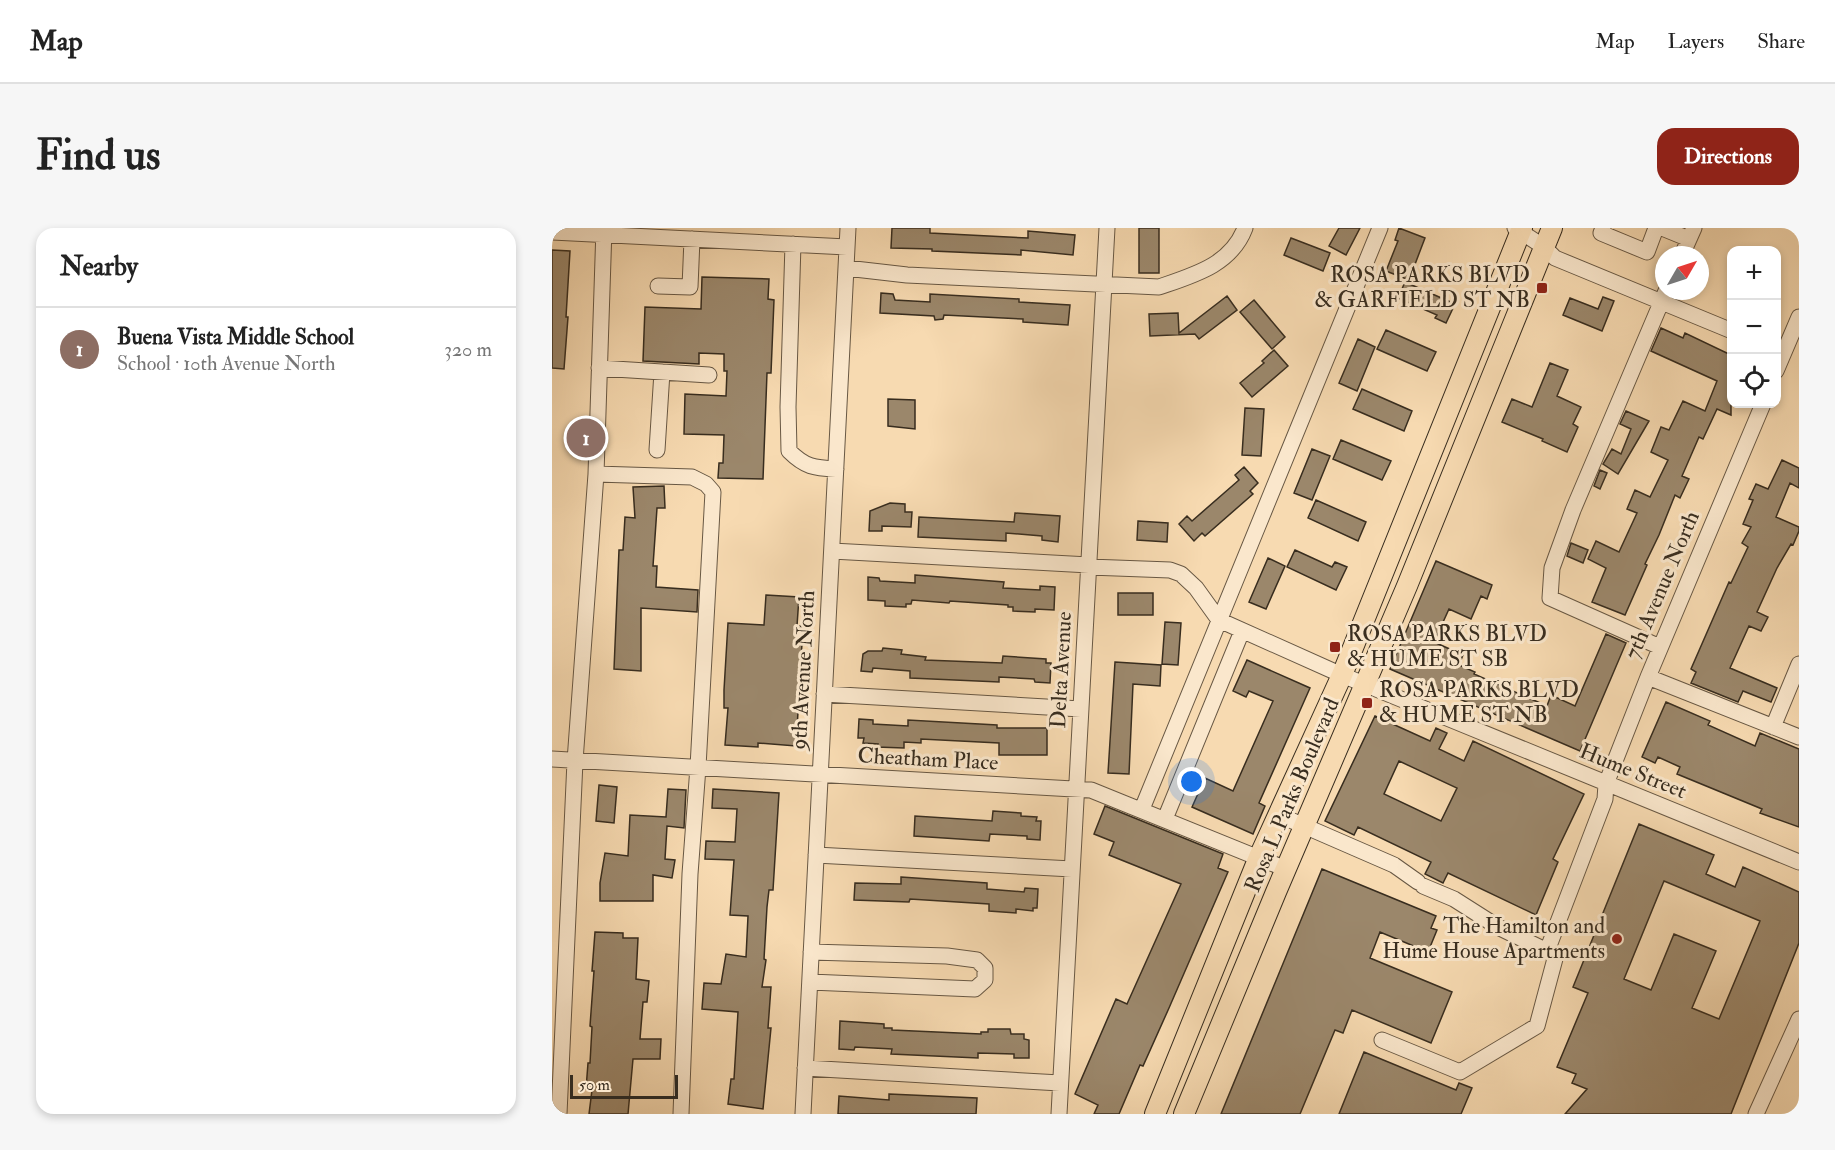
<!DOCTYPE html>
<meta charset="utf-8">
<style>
body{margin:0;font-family:"IM FELL Double Pica",serif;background:#f6f6f6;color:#222}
.controls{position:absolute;right:18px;top:18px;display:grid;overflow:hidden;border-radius:12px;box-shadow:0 3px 9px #0003}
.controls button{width:54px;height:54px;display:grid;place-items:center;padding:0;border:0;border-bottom:2px solid #e0e0e0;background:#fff;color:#222;font:30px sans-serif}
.compass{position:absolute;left:1103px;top:18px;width:54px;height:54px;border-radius:50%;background:#fff;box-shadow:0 3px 9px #0003;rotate:51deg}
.scale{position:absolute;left:18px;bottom:15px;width:108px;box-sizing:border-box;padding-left:6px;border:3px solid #382d1f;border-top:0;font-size:16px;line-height:21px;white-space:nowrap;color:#382d1f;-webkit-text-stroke:4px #fae7cc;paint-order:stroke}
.you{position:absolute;left:640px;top:554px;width:21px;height:21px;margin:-15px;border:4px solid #fff;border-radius:50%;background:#1a73e8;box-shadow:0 0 0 9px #1a73e833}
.badge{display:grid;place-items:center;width:39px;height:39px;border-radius:50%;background:#8f2418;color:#fff;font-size:20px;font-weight:700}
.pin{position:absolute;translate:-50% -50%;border:3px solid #fff;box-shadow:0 2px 6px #0006}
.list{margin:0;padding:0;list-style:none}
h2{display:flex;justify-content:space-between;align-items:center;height:78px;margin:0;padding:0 24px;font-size:26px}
h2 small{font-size:20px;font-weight:400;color:#767676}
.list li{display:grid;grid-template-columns:39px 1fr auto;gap:18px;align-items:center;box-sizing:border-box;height:84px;padding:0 24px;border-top:2px solid #e0e0e0}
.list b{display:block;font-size:22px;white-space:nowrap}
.list p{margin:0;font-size:20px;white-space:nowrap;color:#767676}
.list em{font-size:20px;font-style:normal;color:#767676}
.icon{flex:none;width:33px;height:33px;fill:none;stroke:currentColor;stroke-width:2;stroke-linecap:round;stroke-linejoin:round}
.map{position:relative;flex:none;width:1247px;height:886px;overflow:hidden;border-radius:18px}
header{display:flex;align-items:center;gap:36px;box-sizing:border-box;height:84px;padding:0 30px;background:#fff;border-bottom:2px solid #e0e0e0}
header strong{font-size:28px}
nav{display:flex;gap:33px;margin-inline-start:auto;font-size:21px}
.intro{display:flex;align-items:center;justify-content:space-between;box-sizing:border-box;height:144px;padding:0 36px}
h1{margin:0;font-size:42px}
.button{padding:15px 27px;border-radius:18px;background:#8f2418;color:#fff;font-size:21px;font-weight:700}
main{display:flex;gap:36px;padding:0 36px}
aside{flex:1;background:#fff;border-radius:18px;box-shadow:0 3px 9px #0003}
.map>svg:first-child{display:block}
.building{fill:#9b876b;stroke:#382d1f;stroke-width:1.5;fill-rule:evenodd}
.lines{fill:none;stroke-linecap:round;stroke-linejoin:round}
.minor-casing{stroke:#685844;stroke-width:17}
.major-casing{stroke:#382d1f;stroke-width:22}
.minor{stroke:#fae7cc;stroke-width:15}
.major{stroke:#f7dab1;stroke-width:20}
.poi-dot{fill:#8f2418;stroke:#fae7cc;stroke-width:2}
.labels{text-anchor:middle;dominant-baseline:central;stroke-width:6;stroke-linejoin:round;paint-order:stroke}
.poi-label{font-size:22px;fill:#382d1f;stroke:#fae7cc;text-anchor:end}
.street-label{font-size:22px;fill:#382d1f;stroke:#fae7cc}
</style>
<header>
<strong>Map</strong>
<nav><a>Map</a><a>Layers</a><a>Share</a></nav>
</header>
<div class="intro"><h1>Find us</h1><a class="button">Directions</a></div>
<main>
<aside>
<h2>Nearby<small></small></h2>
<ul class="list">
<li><span class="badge" style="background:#8d6e63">1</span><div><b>Buena Vista Middle School</b><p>School · 10th Avenue North</p></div><em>320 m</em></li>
</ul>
</aside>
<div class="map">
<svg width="1247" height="886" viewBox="0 0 1247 886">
<rect width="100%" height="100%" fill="#f7dab1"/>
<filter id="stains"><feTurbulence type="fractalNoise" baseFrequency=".00333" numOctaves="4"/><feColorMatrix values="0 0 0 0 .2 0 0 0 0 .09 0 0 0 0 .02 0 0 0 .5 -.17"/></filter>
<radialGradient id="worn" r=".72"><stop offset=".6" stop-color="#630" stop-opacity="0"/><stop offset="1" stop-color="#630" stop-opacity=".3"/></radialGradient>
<path class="building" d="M340,0H378V5L476,10V3L523,7L521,27L469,22V27L380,23V21L339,20Z
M587,0H607V45H587Z
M787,0H808L794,27L777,18Z
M847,0L873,10L857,52L834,43L846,13L843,12Z
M739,10L778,25L771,43L732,27Z
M0,22L18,23L14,89H16L12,141L0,140Z
M150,49L217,51L216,71L222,72L219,145H215L211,251L166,250L167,235H171L172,207L132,206L133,166L174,168L175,143H172V126L147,125V136L91,133L93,79L149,81Z
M853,54L903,76L894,95L883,90L885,87L846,70Z
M329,65L341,66L343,72L378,74V66L467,71V74L518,77L516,97L471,94V91L392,87L391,91L383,92L382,88L328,85Z
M675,68L685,82L647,111L643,106L598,108L597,86L626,85L627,105Z
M1051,69L1062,73L1050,103L1011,87L1018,70L1046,81Z
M702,72L733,109L720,121L688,84Z
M1109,100L1131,110L1133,105L1179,127V187L1165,181L1151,211L1147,209L1130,248L1137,251L1128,270L1123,267L1107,307L1093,336L1095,337L1073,387L1040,374L1054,340L1036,331L1044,313L1067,324L1085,285L1075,281L1083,262L1098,269L1116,232L1099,224L1109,199L1117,202L1131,173L1153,183L1165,153L1099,123Z
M834,102L884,124L875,143L825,121Z
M806,111L823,119L805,163L787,155Z
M722,122L736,138L700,169L688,155L712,135L710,133Z
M998,135L1016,142L1005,168L1029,179L1021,196L1026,199L1015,224L990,213L991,211L950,194L960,171L980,179Z
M810,161L860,183L852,203L801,181Z
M336,171L363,172V201L336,198Z
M693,180L712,181L709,228L690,227Z
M1074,183L1097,193L1066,246L1051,236L1060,221L1069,226L1079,201L1068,196Z
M789,212L839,233L830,252L781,231Z
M760,221L778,228L760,272L742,265Z
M1230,232L1247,240V260L1238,255L1224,289L1247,299V303L1241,317L1239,316L1225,340L1205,384L1216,389L1209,403L1197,398L1178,440L1225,460L1219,474L1191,463L1186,474L1139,455L1144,444L1139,441L1177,354L1179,355L1196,319L1190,315L1199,299L1191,296L1201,272L1197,271L1204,256L1216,261Z
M692,239L706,255L698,263L701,266L653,308L650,305L642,313L627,296L635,288L640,293L687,252L683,247Z
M1048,242L1055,245L1048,261L1042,258Z
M112,258L113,280H105L101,338H105L104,359L146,362L145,384L89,380V443L62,441L67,322H71L73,289L83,290L81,259Z
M764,272L814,294L806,313L756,290Z
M338,275L353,276V284H360L359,299L330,298V303H317L318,283Z
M463,285L508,288L506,314L490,312V308L454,305V313L366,309L367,289L462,294Z
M586,293L616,295L615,314L585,312Z
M1019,315L1036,322L1031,335L1015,328Z
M743,322L780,339L783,334L795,339L784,362L735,339Z
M716,330L733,338L714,381L697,374Z
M884,333L940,357L935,371L929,368L919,391L897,381L882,414L911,427L907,437L923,444L922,446L995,478L999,467L1023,478L1054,406L1074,415L1028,523L838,441Z
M363,347L452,354L451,360L488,362V358L503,359L502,382L483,381V384L461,383V379H456V377L398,373L397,375L360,372L359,376H354V379L333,378V373L316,372V349L327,350L328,353L363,355Z
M566,365H601V387H566Z
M214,367L247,369L245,398H250V415L244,518L206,515V519L173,517L176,480H172V462L176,395L212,397Z
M613,394L629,395L626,437L610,436Z
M331,420L350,422L349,426L374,429L373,432L450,435L451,428L494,431V435H499L498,455L483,454L482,451L447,449V454L358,450V443L321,440L320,444L309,443L311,426L316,423H330Z
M695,432L758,460L707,575L713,578L701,606L640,579L653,550L681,563L721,473L697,463L694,469L681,463Z
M563,434L609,437L608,458L581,456L577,546L556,545Z
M1114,474L1158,493L1156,497L1203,518L1208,505L1247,521V599L1208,585L1210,581L1125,546L1128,539L1106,529L1103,535L1090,529Z
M823,488L878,513L884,500L895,505L887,521L912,533L921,513L1032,566L1001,631L1006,634L984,687L896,645L891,655L873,646L879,634L806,599L802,607L773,593ZM847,533L905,560L889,593L832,566Z
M307,491L321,492V496L356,498V492L445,497V500H495V527H447V515L369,511V515L352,514V520L325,519L326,516L311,515L312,510H306Z
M47,557L65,559L62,595L44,593Z
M116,561L134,562L132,600L115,598L113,631L123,632L120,650L101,647V673H48V655L53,625L76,628L78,587L114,589Z
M161,561L227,565L221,662H217L215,679L212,731L214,732L210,759H219L216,800H219L211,881L176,876L179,851H182L186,784L150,781L152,755L169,756L174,726L194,729L196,688L178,687L182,632L153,631L154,613L183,614L185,581L160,580Z
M553,578L671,626L666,640L676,644L617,780L591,838L588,837L567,886H542L546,877L523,866L564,771L575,776L629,656L557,627L562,614L542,606Z
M441,583L469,585V588L485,589L484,593H489L488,612L475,611V608L438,606L437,613L362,608L363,588L440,593Z
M1087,596L1162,627L1154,646L1183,659L1191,639L1247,664V715L1179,886H1013L1035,861L1020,855L1024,846L1005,839L1036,765L1021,759ZM1112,653L1208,693L1167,791L1140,780L1164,723L1122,706L1099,762L1072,751Z
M770,641L884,688L879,700L885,702L876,724L828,704L818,730L900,764L879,815L800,782L791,805L783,802L748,886H669Z
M349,649L435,655V661L472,664L473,660L486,661L485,680H481V683L464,681V685L437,683V676L358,671L357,674L302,672L303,655L349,656Z
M43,704L71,705V710H86L84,751L97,753L95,774H91L88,811H109L108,831H81L76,886H37L40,862L34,861L36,835H38L40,799L38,798L42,743H40Z
M288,793L332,796V800H340V802L429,806V804H436V801H458L459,806H472V811L477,812V830H462V826L426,825V830L339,826L340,821L303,819L302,822L287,821Z
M812,824L904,862L907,855L920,860L909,886H787Z
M337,866L425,870L424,886H286L287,868L337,872Z"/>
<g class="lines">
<g class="minor-casing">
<path id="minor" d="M963,0L992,19L1003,30L1180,103
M1051,0L1049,5L1095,24L1104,0
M1110,0L1137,11
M0,4L295,19
M241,16L236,179L237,223C253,239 262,240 284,241
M1130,27L1142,0
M294,40L355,47L607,59C642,47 679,37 693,0
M106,58L138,59L140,11
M47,140L157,147
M1224,143L1247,89
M105,222L110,144
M44,246L140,249L154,256L161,264L146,539L138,646L129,886
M280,323L537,337
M537,339L618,342L629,346L644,360L667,392L790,447L1247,634
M1108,419L998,370L1000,340L1021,282L1114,63
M1096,449L1247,509
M272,466L529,481
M1221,499L1247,436
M0,531L539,562L734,641
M590,581L828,0
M727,587L842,637L866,654
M613,591L690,403
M264,627L520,641
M871,658L902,671L946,699L995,723
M258,754L423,761L433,752V740L425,732L395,728L259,724
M830,812L908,844L985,798L1004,727L995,723L1053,571L1054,556L1096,449L1211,176
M253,840L508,855
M7,886L23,533L44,246L52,0
M251,886L296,0
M507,886L555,0
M1204,886L1247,791"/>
</g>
<g class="major-casing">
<path id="major" d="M603,886L707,629L790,447L970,0
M632,886L724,664L855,358L1000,0"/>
</g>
<use href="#minor" class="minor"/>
<use href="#major" class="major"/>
</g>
<g class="poi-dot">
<rect x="984" y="54" width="12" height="12" rx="3"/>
<rect x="777" y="413" width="12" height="12" rx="3"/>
<rect x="809" y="469" width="12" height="12" rx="3"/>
<circle cx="1065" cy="711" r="6"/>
</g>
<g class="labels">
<g class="poi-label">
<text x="978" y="47">ROSA PARKS BLVD<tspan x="978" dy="25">&amp; GARFIELD ST NB</tspan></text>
<text x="795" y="406" text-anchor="start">ROSA PARKS BLVD<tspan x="795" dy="25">&amp; HUME ST SB</tspan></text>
<text x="827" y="462" text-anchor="start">ROSA PARKS BLVD<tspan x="827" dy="25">&amp; HUME ST NB</tspan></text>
<text x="1053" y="698">The Hamilton and<tspan x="1053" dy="25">Hume House Apartments</tspan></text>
</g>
<g class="street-label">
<text transform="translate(1110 357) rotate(-67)">7th Avenue North</text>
<text transform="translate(251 442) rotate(-87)">9th Avenue North</text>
<text transform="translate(509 442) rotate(-87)">Delta Avenue</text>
<text transform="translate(376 531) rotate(3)">Cheatham Place</text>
<text transform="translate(1081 543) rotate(22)">Hume Street</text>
<text transform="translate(740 567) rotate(-67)">Rosa L Parks Boulevard</text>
</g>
</g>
<rect width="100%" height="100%" filter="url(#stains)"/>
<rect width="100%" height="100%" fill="url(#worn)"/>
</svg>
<div class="controls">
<button>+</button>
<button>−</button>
<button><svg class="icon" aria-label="locate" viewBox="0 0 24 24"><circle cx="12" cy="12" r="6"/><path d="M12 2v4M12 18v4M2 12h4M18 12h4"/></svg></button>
</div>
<svg class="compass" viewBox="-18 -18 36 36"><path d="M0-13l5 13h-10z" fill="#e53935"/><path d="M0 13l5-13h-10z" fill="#767676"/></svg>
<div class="scale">50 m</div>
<div class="you"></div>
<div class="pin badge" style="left:34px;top:210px;background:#8d6e63">1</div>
</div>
</main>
